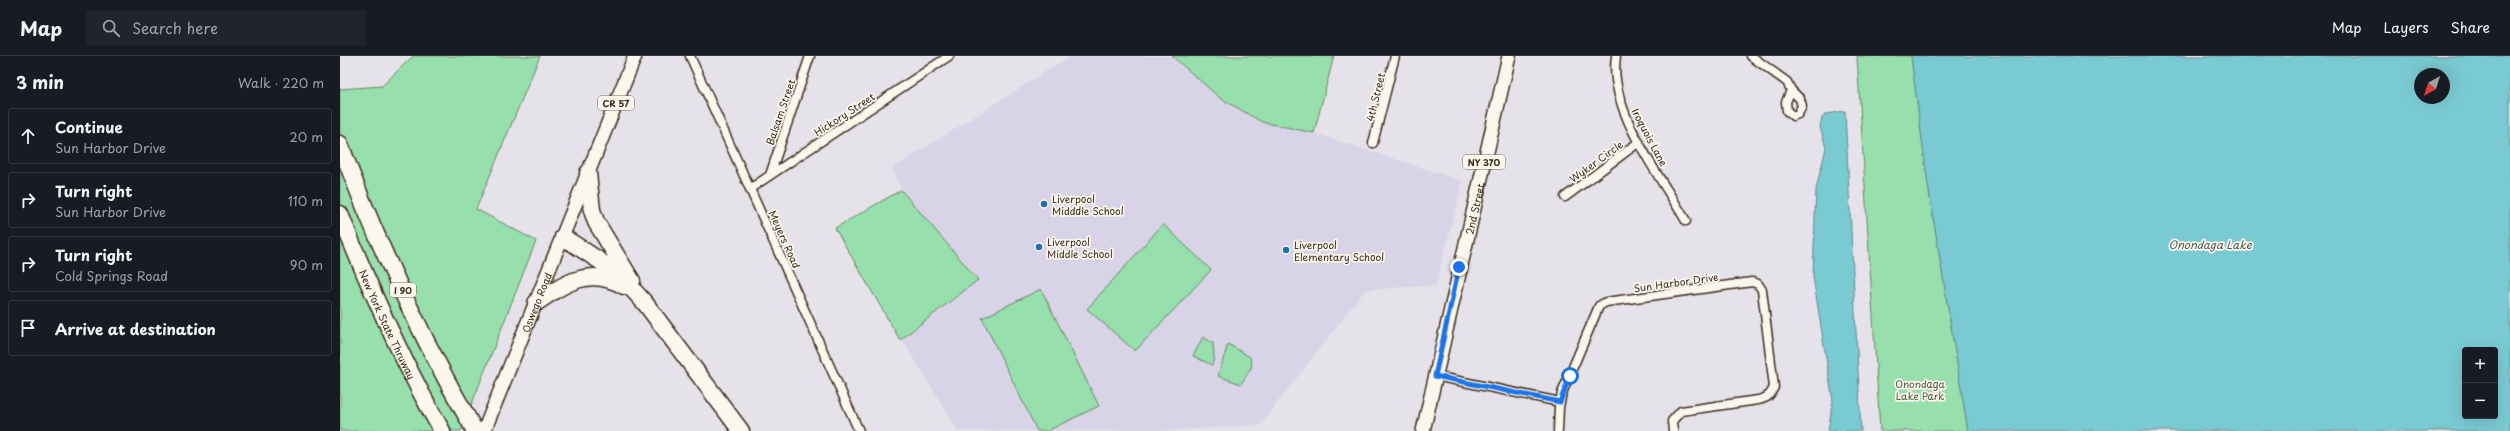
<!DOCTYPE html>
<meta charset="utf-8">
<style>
body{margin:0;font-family:"Playpen Sans",sans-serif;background:#20242c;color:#f1f3f6}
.controls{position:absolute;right:12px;bottom:12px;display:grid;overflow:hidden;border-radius:4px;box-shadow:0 4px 16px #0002}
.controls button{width:36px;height:36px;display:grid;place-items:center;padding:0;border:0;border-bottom:1px solid #363941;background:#171b24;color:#f1f3f6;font:20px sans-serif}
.compass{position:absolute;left:2074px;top:12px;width:36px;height:36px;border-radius:50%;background:#171b24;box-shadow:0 4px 16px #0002;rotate:219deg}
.stop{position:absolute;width:12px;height:12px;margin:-9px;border:3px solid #1a73e8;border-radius:50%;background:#fff}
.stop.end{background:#1a73e8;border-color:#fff;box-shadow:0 1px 4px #0008}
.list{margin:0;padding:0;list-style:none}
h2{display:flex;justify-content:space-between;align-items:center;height:52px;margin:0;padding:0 16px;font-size:17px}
h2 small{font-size:13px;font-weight:400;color:#9ea1a6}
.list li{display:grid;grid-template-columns:26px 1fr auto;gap:12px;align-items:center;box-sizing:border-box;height:56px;margin:0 8px 8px;padding:0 8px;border:1px solid #363941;border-radius:4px}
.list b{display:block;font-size:15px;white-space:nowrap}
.list p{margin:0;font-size:13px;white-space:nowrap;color:#9ea1a6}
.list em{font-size:13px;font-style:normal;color:#9ea1a6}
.icon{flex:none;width:22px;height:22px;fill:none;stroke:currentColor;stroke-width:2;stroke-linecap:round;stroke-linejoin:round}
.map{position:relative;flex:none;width:2170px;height:375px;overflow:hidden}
header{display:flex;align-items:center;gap:24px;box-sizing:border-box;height:56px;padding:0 20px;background:#171b24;border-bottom:1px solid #363941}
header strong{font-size:19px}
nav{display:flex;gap:22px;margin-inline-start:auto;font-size:14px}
.search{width:280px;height:36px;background:#20242c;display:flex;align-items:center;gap:10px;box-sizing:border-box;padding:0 14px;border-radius:4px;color:#9ea1a6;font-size:15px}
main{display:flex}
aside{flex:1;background:#171b24}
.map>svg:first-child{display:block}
.built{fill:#d8d3e7}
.green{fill:#97dfad;stroke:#698466}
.water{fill:#7acad3;stroke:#618a8b;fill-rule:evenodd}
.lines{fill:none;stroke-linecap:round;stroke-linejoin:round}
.minor-casing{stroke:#3b2a1e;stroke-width:11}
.primary-casing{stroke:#3b2a1e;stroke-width:16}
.motorway-casing{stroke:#3b2a1e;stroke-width:19}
.minor{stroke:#fbf7ec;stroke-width:8}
.primary{stroke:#fbf7ec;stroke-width:13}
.motorway{stroke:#fbf7ec;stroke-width:16}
.route{stroke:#1a73e8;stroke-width:5}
.poi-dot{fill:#1f6fb2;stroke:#fbf7ec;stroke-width:1.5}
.labels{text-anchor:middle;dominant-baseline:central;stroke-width:3.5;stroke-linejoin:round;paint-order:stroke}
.shield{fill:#fbf7ec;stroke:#75685c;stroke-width:1}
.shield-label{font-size:9px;font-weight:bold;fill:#3b2a1e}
.street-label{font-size:10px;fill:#3b2a1e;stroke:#fbf7ec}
.poi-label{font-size:10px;fill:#3b2a1e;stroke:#fbf7ec;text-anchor:start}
.park-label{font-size:10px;fill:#525742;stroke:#fbf7ec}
.water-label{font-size:11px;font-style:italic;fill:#4e5a54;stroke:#fbf7ec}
</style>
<header>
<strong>Map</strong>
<div class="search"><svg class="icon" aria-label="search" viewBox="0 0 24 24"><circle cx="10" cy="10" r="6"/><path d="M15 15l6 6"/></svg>Search here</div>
<nav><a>Map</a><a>Layers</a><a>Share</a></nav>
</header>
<main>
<aside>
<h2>3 min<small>Walk · 220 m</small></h2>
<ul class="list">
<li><svg class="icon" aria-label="ahead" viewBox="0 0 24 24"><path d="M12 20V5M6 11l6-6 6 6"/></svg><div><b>Continue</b><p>Sun Harbor Drive</p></div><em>20 m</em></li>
<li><svg class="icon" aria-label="right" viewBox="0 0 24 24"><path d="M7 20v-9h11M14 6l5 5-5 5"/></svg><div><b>Turn right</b><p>Sun Harbor Drive</p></div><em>110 m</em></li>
<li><svg class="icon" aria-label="right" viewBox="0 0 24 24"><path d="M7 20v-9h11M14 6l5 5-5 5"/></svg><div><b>Turn right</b><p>Cold Springs Road</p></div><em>90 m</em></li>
<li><svg class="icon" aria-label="arrive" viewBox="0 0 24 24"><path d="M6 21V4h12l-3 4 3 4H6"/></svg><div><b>Arrive at destination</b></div></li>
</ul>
</aside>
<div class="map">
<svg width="2170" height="375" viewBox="0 0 2170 375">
<rect width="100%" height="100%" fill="#e6e2e9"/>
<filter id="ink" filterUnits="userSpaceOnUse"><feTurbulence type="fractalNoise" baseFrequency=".025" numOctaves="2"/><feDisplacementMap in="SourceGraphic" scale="8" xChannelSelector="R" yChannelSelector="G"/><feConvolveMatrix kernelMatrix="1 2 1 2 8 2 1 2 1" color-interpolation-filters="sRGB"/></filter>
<g filter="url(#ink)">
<path class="built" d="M731,0H832L880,42L922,66L974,77L1123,125L1096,229L1025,234L920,369L820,375H618L565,288L560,284L638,224L561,134L553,112Z"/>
<path class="green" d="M73,0H200L136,153L196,185L121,375H0V33L42,30Z
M832,0H994L974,77L922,66L880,42Z
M1517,0H1571L1588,129L1628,375H1540Z
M561,134L638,224L560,284L495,172Z
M823,168L871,214L795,295L747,253Z
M701,233L759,350L707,375H697L642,262Z
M863,281L873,287L874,302L872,309L853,300Z
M888,288L910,301L912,310L901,328L878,320Z"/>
<path class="water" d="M1571,0H2170V375H1628L1588,129ZM2080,18H2104V42H2080ZM2125,294H2155V360H2125Z
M1505,55L1521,375H1488L1493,345L1473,221L1476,133L1486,92L1480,71L1482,62L1486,58Z"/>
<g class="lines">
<g class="minor-casing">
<path id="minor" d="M350,0L519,375
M1276,0C1268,55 1320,119 1346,165
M1411,0L1447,26L1451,34
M1451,34L1460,43L1462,50L1458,58L1453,60L1447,55L1446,46Z
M1033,87L1055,0
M430,119L470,0
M411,132L609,0
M1225,141L1299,86
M1095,320L1220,346
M1218,375L1219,351L1222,337L1259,250L1266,246L1412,226L1418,228L1422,234L1434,331C1430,340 1427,342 1418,344L1341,355L1332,365L1333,375"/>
</g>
<g class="primary-casing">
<g id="primary">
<path id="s1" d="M144,375L295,0"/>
<path id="s2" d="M1083,375L1169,0"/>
</g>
</g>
<g class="motorway-casing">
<g id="motorway">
<path d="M0,88C37,187 82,284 135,375"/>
<path d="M248,117L252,154L256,166L292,225"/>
<path id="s3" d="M0,158C30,233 62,305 102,375"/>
<path d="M223,181L260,205L283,223L305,247L401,375"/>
<path d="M196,247C225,227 250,210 284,230"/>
</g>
</g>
<use href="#minor" class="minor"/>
<use href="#primary" class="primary"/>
<use href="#motorway" class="motorway"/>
</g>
</g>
<g class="lines" filter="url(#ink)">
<path class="route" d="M1119,211L1095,320L1220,346L1230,320"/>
</g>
<g class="poi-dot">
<circle cx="704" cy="148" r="4"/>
<circle cx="699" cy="191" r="4"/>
<circle cx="946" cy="194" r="4"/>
</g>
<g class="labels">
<g class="shield">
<rect x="258" y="40" width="36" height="14" rx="3"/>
<rect x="1123" y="99" width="42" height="14" rx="3"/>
<rect x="50" y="227" width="26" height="14" rx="3"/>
</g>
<g class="shield-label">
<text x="276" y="47">CR 57</text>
<text x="1144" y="106">NY 370</text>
<text x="63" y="234">I 90</text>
</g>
<g class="street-label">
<text transform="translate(1035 41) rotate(-76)">4th Street</text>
<text transform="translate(440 56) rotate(-71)">Balsam Street</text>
<text transform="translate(504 58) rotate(-33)">Hickory Street</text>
<text transform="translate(1310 81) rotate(62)">Iroquois Lane</text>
<text transform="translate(1256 105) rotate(-36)">Wyker Circle</text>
<text stroke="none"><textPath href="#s2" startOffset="228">2nd Street</textPath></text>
<text transform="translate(445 183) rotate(66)">Meyers Road</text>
<text transform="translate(1336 226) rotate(-8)">Sun Harbor Drive</text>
<text stroke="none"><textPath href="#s1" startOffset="139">Oswego Road</textPath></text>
<text stroke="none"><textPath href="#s3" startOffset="120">New York State Thruway</textPath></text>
</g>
<g class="poi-label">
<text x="712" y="142">Liverpool<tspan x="712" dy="12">Midddle School</tspan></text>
<text x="707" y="185">Liverpool<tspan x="707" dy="12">Middle School</tspan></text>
<text x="954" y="188">Liverpool<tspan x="954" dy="12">Elementary School</tspan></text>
</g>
<g class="park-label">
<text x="1580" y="327">Onondaga<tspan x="1580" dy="12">Lake Park</tspan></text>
</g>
<g class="water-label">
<text x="1870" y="188">Onondaga Lake</text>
</g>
</g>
</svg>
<div class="controls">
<button>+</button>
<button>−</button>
</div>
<svg class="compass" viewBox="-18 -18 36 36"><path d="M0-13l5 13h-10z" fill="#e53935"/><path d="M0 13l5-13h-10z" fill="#9ea1a6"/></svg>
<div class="stop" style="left:1230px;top:320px"></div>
<div class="stop end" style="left:1119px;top:211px"></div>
</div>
</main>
